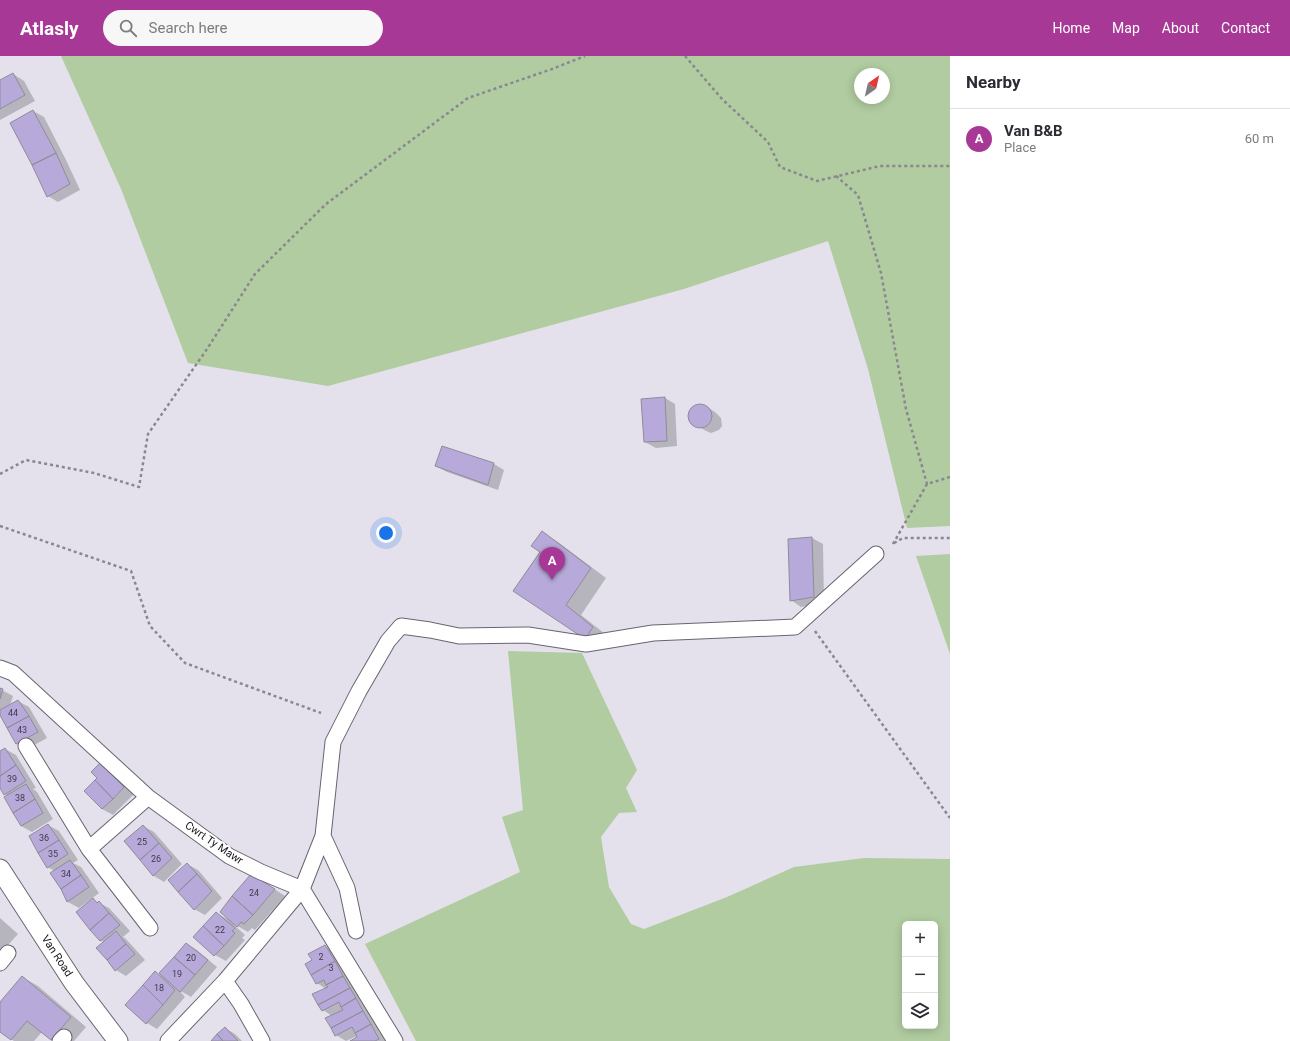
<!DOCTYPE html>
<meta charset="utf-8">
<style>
body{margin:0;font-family:Roboto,sans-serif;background:#f7f7f7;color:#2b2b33}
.controls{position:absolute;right:12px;bottom:12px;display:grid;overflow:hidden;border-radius:6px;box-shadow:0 2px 10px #0003}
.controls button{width:36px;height:36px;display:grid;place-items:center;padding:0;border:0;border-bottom:1px solid #e1e1e2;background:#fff;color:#2b2b33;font:20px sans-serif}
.compass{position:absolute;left:854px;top:12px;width:36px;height:36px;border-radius:50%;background:#fff;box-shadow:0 2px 10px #0003;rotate:34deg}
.you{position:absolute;left:386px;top:477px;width:14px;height:14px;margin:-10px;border:3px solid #fff;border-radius:50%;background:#1a73e8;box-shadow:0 0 0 6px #1a73e833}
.badge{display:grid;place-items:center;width:26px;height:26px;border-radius:50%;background:#a83895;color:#fff;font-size:13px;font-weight:700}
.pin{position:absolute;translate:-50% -33px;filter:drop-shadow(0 1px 2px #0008)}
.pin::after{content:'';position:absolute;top:21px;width:14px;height:12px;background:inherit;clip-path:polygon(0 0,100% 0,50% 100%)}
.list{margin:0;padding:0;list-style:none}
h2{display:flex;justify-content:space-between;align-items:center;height:52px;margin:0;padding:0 16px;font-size:17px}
h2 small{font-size:13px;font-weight:400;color:#7c7c81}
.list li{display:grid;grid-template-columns:26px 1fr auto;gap:12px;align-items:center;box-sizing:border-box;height:60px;padding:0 16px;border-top:1px solid #e1e1e2}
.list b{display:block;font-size:15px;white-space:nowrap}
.list p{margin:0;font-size:13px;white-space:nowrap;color:#7c7c81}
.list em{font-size:13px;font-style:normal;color:#7c7c81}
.icon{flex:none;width:22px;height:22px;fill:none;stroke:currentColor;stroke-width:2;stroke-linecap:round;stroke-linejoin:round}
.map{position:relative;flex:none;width:950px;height:985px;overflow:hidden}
header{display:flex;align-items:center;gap:24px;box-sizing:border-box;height:56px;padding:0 20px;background:#a83895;color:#fff}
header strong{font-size:19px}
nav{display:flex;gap:22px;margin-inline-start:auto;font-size:14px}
.search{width:280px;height:36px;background:#f7f7f7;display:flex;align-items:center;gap:10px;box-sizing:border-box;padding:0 14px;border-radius:22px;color:#7c7c81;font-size:15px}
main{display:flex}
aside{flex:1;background:#fff}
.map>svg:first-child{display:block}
.green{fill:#b1cca0;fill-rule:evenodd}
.shadow{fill:#0003}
.building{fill:#b7aada;stroke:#8f8c97}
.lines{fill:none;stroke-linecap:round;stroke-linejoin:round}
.minor-casing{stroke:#67656f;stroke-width:17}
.tertiary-casing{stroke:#67656f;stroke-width:21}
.path{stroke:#8a8790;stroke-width:2.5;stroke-dasharray:3 3;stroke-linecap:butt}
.minor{stroke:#fff;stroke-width:15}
.tertiary{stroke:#fff;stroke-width:19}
.labels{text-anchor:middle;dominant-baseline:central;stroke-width:4;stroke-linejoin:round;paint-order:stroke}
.number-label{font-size:9px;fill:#3f3b4a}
.street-label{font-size:11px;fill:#17161a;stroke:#fff}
</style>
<header>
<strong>Atlasly</strong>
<div class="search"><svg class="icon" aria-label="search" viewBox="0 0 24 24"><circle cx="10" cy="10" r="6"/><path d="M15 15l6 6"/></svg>Search here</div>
<nav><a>Home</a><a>Map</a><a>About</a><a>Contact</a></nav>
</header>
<main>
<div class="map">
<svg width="950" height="985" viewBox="0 0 950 985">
<rect width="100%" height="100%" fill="#e4e1ed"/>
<path class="green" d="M61,0H950V470L907,472L868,313L828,185L684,233L328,330L188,307L121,133ZM860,18H884V42H860Z
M950,498V598L916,500Z
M508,595L582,597L637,714L626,732L637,756L619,757L601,781L609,831L631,868L644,873L727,841L794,811L864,802L950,803V985H416L365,888L520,816L502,761L523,754ZM905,868H935V970H905Z"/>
<path class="shadow" d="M13,18L24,25L35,45L0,64V25Z
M33,55L44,61L66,104L80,134L58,146L48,140Z
M665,342L675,348L677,390L656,392L645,386Z
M699,349H704L715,356L721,362L722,370L719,374L711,377L706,375L691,366L689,361L690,355L693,351Z
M443,391L494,408L504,414L498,434L447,416L436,410Z
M542,476L558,486L606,522L581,559L609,581L601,591L514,535L541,495Z
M812,482L823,488L824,547L801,551L791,544L789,484Z
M0,633L13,640L10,649L18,645L29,651L47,682L27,693L17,687L2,661H0Z
M5,693L16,699L36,732L33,733L37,736L53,763L32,776L21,770L8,740L5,738L0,730V696Z
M100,708L111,714L134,738L113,759L102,753L98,722Z
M48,769L59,775L78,804L73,807L81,811L99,837L79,852L68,846L52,817L55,815L47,811Z
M143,770L154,776L182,808L164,826L154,820L126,785Z
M187,808L198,814L222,842L205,859L194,853Z
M262,825L285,840L255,874L252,872L248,876L234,868V869L245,879L242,882L245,884L226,905L215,899L194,881L216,857L229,864Z
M93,844L109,852L130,875L123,881L126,883L145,904L126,920L116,914L104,886L101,885L77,856Z
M0,862L18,878L0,898Z
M187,888L197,894L217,911L191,941L179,934L185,941L157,973L147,967L155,916L165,922Z
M325,890L336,896L387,985H352L358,982L357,980L346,985L336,979L332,960L323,954L326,933L317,927L313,904Z
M22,921L38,930L86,971L74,985H54L42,976L34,985H14L0,974V947Z
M225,972L235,978L242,985H212Z"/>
<path class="building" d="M13,17L25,39L0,53V24Z
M33,54L56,97L32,109L10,67Z
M56,97L70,128L47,141L32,109Z
M665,341L667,385L644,386L641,343Z
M688 360a12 12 0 1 1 24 0a12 12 0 1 1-24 0Z
M442,390L494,407L488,429L435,410Z
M542,475L591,512L566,549L593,571L585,583L513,535L540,496L531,490Z
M812,481L814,541L790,545L788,483Z
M0,632L3,633L0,643Z
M18,644L29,660L7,672L0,659V654Z
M29,660L38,676L16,688L7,672Z
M5,692L16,709L0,720V695Z
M100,707L124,731L113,743L95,724L97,722L91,716Z
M16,709L26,725L4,739L0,732V720Z
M95,724L113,743L102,753L84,735Z
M26,728L35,743L13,757L4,741Z
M35,743L43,757L21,770L13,757Z
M48,768L59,784L38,797L29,780Z
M143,769L159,787L140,804L124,785Z
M59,784L68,798L47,812L38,797Z
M159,787L172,802L153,820L140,804Z
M70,804L81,819L61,833L50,817Z
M187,807L197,818L178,836L168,824Z
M197,818L212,835L194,854L178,836Z
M251,818L275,833L253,859L232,840Z
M81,819L89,831L67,846L61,833Z
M232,840L253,859L244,868L241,866L237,871L220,856Z
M93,842L97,847L99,845L109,857L90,874L76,856Z
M216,856L235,872L232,875L235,877L224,890L203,870Z
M109,857L120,869L100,885L90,874Z
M203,870L224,890L214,900L193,881Z
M116,875L126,888L107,904L96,892Z
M186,887L208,904L195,919L174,901Z
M126,888L135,898L115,915L107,904Z
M325,889L335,905L311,919L305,908L312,904L308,898Z
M174,901L195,919L180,936L159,917Z
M335,905L343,920L326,929L324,924L316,928L311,919Z
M155,915L175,934L163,949L143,929Z
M22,920L71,961L51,984L27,965L11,984L0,976V946Z
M343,920L350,932L318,949L312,938L328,931L326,929Z
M143,929L163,949L146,968L125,949Z
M350,932L356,942L341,951L339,946L322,955L318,949Z
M356,942L363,955L331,972L325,962L343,954L341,951Z
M363,955L371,968L355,977L352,971L335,980L331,972Z
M371,968L379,983L375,985H350L357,981L355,977Z
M225,971L238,985H223L217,978Z
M217,978L223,985H211Z"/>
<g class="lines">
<g class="minor-casing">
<path id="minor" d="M0,612L13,617L148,741L229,800L261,816L302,833L395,985
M26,690L89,793L150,872
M89,793L148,741
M356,875L347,832L323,780L333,686L359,635L388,585L401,570L430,574L459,580L528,579L586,588L653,577L795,571L876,498
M0,907L8,897
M225,925L241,948L262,985
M60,985L64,981
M168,985L225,925L302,833L323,780"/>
</g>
<g class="tertiary-casing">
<path id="tertiary" d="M0,813L74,927L118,985"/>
</g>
<path class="path" d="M685,0L722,43L768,86L780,111L817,125L880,110H950
M836,120L858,139L881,217L906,353L927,428
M0,418L26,404L94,417L139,431L148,378L207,293L255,218L326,148L468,42L552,13L585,0
M0,470L131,515L150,570L185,607L321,657
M894,487L903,482H950
M893,488L927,428L950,421
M815,575L950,762"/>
<use href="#minor" class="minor"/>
<use href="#tertiary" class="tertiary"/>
</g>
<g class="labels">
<g class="number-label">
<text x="13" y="657">44</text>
<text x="22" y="674">43</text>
<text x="12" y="723">39</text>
<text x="20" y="742">38</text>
<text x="44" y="782">36</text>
<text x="142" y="786">25</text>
<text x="53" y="798">35</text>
<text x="156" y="803">26</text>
<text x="66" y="818">34</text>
<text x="254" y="837">24</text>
<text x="220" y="874">22</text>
<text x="321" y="901">2</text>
<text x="191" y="902">20</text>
<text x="331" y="912">3</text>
<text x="177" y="918">19</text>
<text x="159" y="932">18</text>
</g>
<g class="street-label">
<text transform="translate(214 787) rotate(34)">Cwrt Ty Mawr</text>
<text transform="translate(57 900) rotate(57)">Van Road</text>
</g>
</g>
</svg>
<div class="controls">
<button>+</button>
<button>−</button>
<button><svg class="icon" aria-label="layers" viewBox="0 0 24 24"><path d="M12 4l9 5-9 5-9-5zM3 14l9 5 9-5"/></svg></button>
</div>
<svg class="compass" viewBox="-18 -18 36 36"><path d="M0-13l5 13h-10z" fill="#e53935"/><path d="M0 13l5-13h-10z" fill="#7c7c81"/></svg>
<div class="you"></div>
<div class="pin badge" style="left:552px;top:524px">A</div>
</div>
<aside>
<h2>Nearby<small></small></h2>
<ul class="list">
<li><span class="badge">A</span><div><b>Van B&amp;B</b><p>Place</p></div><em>60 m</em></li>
</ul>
</aside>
</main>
